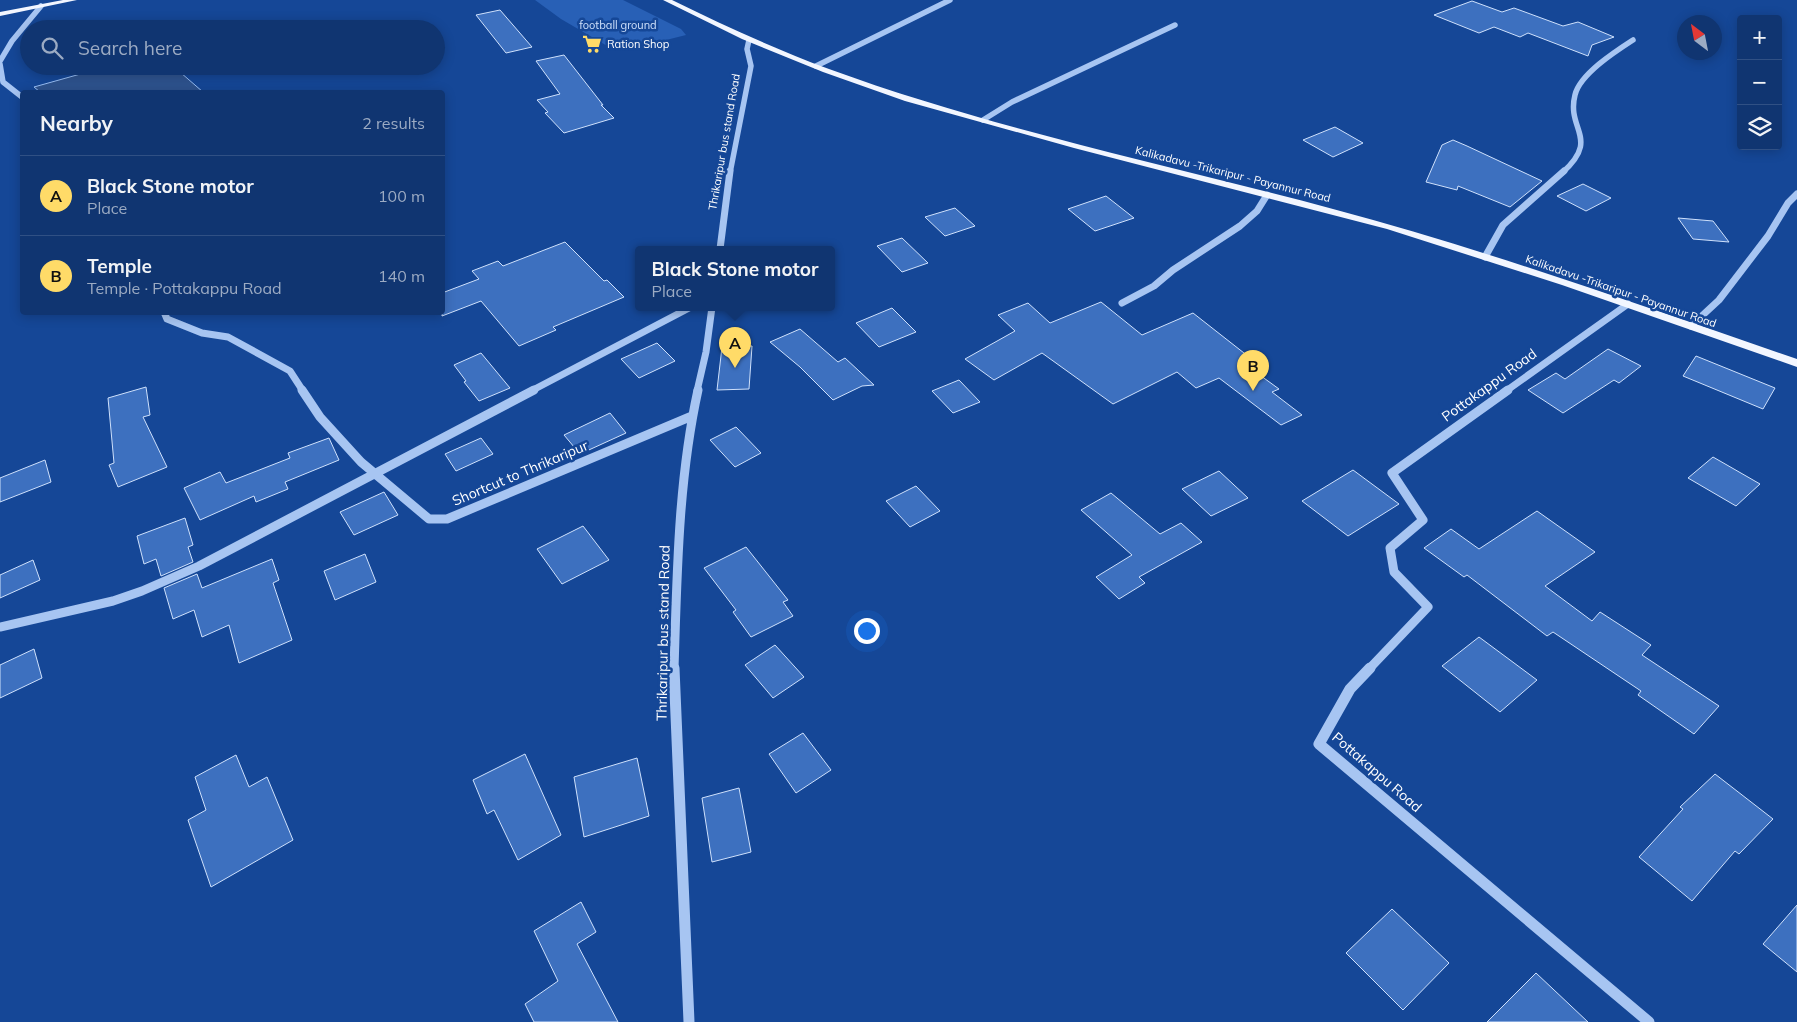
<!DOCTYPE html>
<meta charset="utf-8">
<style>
body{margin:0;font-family:Mulish,sans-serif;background:#193d76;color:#f1f3f6}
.controls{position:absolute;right:15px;top:15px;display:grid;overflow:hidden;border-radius:5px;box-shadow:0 2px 12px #0003}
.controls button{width:45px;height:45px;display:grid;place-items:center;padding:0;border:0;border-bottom:1px solid #305084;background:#103571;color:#f1f3f6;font:25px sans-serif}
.compass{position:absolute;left:1677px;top:15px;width:45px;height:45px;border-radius:50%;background:#103571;box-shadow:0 2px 12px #0003;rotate:328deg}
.you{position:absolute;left:866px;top:630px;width:18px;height:18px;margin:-12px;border:4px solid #fff;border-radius:50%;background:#1a73e8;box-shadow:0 0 0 8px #1a73e833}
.badge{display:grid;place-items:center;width:32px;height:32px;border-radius:50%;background:#ffdb68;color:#111;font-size:16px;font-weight:700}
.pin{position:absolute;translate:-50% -41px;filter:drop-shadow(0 1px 2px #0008)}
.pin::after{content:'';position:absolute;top:26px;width:18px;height:15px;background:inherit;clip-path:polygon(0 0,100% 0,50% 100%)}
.popup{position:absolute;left:635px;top:246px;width:200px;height:65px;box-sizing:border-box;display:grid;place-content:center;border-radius:5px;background:#103571;filter:drop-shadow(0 1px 4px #0005);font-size:16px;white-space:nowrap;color:#9cabc3}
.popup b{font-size:19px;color:#f1f3f6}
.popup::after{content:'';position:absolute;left:50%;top:100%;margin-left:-10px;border:10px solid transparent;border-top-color:#103571}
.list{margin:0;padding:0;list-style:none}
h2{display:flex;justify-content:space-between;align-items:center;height:65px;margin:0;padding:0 20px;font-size:21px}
h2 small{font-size:16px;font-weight:400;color:#9cabc3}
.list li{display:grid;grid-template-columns:32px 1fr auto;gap:15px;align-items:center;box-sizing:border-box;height:80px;padding:0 20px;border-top:1px solid #305084}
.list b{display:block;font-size:19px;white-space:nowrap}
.list p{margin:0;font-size:16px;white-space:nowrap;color:#9cabc3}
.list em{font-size:16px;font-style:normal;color:#9cabc3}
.icon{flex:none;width:28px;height:28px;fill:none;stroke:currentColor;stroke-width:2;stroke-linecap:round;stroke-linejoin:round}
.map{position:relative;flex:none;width:1797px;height:1022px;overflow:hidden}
.search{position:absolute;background:#103571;box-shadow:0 2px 12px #0003;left:20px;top:20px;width:425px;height:55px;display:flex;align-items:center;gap:12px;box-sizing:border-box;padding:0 18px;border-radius:28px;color:#9cabc3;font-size:19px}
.panel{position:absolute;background:#103571;box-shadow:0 2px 12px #0003;left:20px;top:90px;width:425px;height:225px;border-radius:5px}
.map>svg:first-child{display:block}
.green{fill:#2860b6}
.water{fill:#2e538f;stroke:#99bff5}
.building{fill:#3d70bf;stroke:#cfe1fc}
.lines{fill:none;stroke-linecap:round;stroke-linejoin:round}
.minor-far3{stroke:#a7c5f2;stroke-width:5.5}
.minor-far2{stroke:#a7c5f2;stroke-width:7}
.minor-far1{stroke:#a7c5f2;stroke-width:9}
.minor{stroke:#a7c5f2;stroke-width:11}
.major{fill:#f2f6ff;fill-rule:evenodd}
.labels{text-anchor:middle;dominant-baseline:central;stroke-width:5;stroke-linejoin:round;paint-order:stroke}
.far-park-label{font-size:11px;fill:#cfe1fc;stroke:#154797}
.far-poi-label{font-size:11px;fill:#fff;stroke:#154797;text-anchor:start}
.far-street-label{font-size:11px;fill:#fff;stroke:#154797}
.street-label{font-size:14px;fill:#fff;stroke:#154797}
</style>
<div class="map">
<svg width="1797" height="1022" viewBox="0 0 1797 1022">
<rect width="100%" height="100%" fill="#154797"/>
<path class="green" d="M535,0H623L681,29L686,35L626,50L609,47L561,19Z"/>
<path class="water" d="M109,66H173L203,92H40L34,87Z"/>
<path class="building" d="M1472,1L1502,12L1514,8L1563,26L1578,22L1614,37L1592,45L1588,56L1528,33L1520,37L1494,27L1479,33L1434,15Z
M500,10L532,47L506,53L476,15Z
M564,55L603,105H601L614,118L564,133L545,113L548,112L537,100L560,94L536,61Z
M1335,127L1363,143L1333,157L1303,140Z
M1453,140L1467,146L1542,181L1510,207L1458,186L1457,190L1426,182L1442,145Z
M1583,184L1611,198L1586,211L1557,196Z
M1106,196L1134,218L1095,231L1068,209Z
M955,208L975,226L945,236L925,217Z
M1678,218L1713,221L1729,242L1693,239Z
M902,238L928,263L902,272L877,246Z
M565,242L604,281L607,280L624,297L553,327L556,330L519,346L481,301L442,316V293L479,279L472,271L498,261L503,266Z
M1101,302L1142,335L1193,313L1258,364L1250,368L1279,389L1272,392L1302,415L1281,425L1219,378L1196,388L1177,372L1113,404L1042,353L994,380L965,359L1015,331L998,315L1028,303L1050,323Z
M892,308L916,332L879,347L856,323Z
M800,329L838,362L845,358L874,385L862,386L833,400L800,367L770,342Z
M657,343L675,361L639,378L621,359Z
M752,346L749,389L717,390L722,347Z
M1608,349L1641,366L1619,383L1614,380L1563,413L1528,390L1556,373L1565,379Z
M481,353L510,388L479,401L464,382L466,381L454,365Z
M1696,356L1775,388L1763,409L1683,376Z
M959,380L980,402L953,413L932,391Z
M146,387L150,415L143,417L167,467L118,487L109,465L114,463L108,398Z
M610,413L626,433L580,454L564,435Z
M736,427L761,453L735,467L710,440Z
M329,438L339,460L285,482L288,489L256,502L254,496L200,520L184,488L220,472L226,483L290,458L288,453Z
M481,438L493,454L456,471L445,454Z
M1713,457L1760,484L1736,506L1688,478Z
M45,460L51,482L0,502V478Z
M1353,470L1399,504L1348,536L1302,501Z
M1219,471L1248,498L1211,516L1182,489Z
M916,486L940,511L910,527L886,501Z
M384,492L398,515L354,535L340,512Z
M1111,493L1160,534L1181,523L1202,542L1139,577L1145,583L1119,599L1096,577L1132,555L1081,510Z
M1537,511L1595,552L1545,586L1592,621L1600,612L1651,645L1642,655L1719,706L1694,734L1638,695L1641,691L1553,632L1547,636L1467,575L1464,577L1424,548L1451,529L1479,549Z
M185,518L193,545L188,547L193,562L161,576L156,559L144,564L137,536Z
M583,526L609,560L562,584L537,549Z
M746,547L788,600L783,602L793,616L751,637L733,612L736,610L704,568Z
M365,554L376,582L335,600L324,571Z
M272,559L279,580L273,583L292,640L239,663L229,625L202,637L194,610L173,619L164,588L197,574L202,588Z
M33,560L40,580L0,598V575Z
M1479,637L1537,680L1500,712L1442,666Z
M775,645L804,677L773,698L745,665Z
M34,649L42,678L0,698V665Z
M803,733L831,770L796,793L769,754Z
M525,754L561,835L518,860L494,810L487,814L473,780Z
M236,755L249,787L267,777L293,840L211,887L188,820L206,810L195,777Z
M637,758L649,816L584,837L574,777Z
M1715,774L1773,819L1739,854L1735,851L1692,901L1639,857L1683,809L1680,807Z
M739,788L751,852L712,862L702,798Z
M581,902L596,932L577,944L618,1022H534L525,1004L558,981L534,931Z
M1797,905V972L1763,944Z
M1392,909L1449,963L1403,1010L1346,953Z
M1536,973L1588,1022H1487Z"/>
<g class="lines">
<path class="minor-far3" d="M0,61L12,41L41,6
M0,64L3,82L22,97
M816,66L950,0
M983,120L1012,102L1175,25
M730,173L751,66L747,49L749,40
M1562,173C1601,138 1566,130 1575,95C1580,74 1616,51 1633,40"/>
<path class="minor-far2" d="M720,249L730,171
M1485,257L1503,225L1564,171
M1122,303L1154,286L1173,270L1240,226L1257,211L1267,195
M164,312L167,319L202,333L228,337L290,371L303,391
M1691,326L1719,300L1768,236L1788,203L1797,194
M531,391L691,307
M697,391L706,352L712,307
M1506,391L1628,304"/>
<path class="minor-far1" d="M302,390L320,417L361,462L429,519H447L692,416
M0,627L113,601L142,591L199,566L534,390
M674,669C677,576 678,481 698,390
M1369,669L1428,607L1394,572L1390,548L1423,520L1392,473L1508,390"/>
<path class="minor" d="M674,668L689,1022
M1370,668L1350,689L1319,744L1649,1022"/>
<path class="major" d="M63,0H77L0,16V12Z
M663,0H672C723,25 775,49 829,69C993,129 1165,164 1333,209C1490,251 1643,306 1797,359V367L1562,285L1387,229L1074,148L905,101L823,72L742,39Z"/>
</g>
<defs>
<g id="supermarket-bare" transform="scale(1.5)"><path d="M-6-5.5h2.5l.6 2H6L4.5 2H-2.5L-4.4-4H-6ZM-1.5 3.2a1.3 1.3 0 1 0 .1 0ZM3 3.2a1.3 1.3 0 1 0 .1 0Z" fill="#ffdb68" stroke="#154797" stroke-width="2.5" paint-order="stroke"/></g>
</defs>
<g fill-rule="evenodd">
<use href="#supermarket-bare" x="592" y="44"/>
</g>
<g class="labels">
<g class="far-park-label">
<text x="618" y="25">football ground</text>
</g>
<g class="far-poi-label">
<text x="607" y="44">Ration Shop</text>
</g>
<g class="far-street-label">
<text transform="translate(724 142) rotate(-80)">Thrikaripur bus stand Road</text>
<text transform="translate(1233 174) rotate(14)">Kalikadavu -Trikaripur - Payannur Road</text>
<text transform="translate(1621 291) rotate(19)">Kalikadavu -Trikaripur - Payannur Road</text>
</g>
<g class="street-label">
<text transform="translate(1489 385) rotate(-36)">Pottakappu Road</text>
<text transform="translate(520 473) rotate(-23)">Shortcut to Thrikaripur</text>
<text transform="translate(663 633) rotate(-89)">Thrikaripur bus stand Road</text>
<text transform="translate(1377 772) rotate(41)">Pottakappu Road</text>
</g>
</g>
</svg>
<div class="controls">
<button>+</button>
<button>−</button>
<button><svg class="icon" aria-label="layers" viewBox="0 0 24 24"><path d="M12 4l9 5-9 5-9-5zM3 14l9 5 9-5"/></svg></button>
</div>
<svg class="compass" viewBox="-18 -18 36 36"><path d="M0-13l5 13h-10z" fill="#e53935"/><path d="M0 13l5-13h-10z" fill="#9cabc3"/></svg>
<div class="you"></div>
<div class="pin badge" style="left:735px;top:368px">A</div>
<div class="popup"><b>Black Stone motor</b>Place</div>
<div class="pin badge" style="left:1253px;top:391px">B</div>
<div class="search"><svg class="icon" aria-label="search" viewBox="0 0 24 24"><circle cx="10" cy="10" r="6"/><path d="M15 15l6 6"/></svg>Search here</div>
<section class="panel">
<h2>Nearby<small>2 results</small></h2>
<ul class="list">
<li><span class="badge">A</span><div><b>Black Stone motor</b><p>Place</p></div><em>100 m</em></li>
<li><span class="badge">B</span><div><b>Temple</b><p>Temple · Pottakappu Road</p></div><em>140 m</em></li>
</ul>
</section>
</div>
